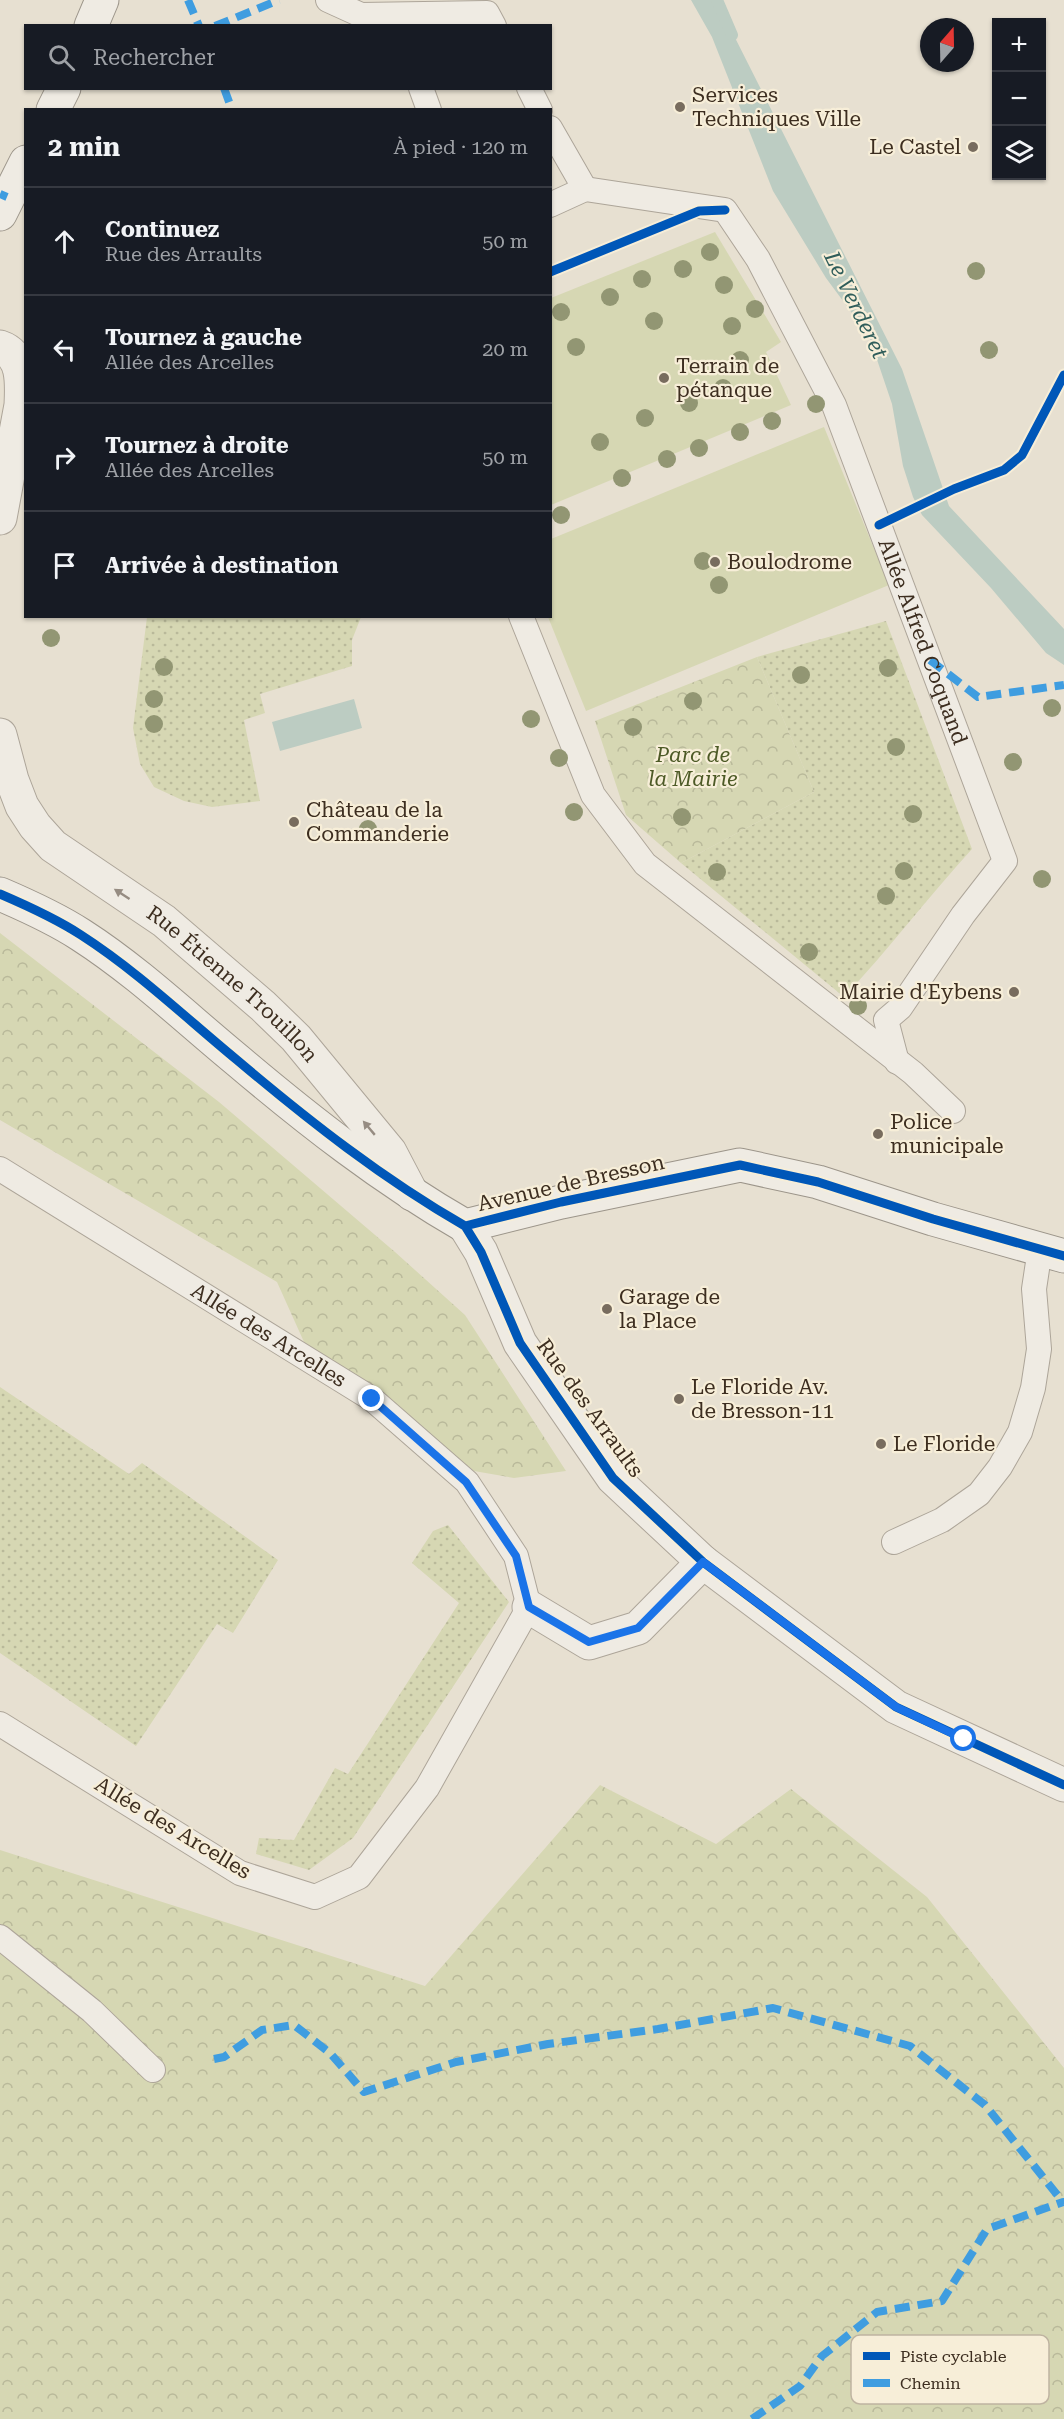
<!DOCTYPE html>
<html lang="fr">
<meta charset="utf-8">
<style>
body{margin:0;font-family:"Roboto Serif",serif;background:#242831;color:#f1f3f6}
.controls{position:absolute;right:18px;top:18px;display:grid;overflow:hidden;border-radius:0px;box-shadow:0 2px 4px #0004}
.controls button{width:54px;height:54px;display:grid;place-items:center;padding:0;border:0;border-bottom:2px solid #363941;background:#171b24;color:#f1f3f6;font:30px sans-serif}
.compass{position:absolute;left:920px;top:18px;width:54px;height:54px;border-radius:50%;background:#171b24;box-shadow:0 2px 4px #0004;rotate:20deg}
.stop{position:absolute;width:18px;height:18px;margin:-14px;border:4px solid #1a73e8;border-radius:50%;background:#fff}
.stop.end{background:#1a73e8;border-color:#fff;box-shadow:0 2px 6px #0008}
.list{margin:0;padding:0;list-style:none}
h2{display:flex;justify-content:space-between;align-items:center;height:78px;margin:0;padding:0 24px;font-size:26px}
h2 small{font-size:20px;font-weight:400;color:#9ea1a6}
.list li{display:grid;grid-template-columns:39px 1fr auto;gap:18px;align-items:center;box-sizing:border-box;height:108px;padding:0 24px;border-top:2px solid #363941}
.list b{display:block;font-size:22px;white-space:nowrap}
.list p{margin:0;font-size:20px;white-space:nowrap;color:#9ea1a6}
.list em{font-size:20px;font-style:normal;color:#9ea1a6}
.icon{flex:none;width:33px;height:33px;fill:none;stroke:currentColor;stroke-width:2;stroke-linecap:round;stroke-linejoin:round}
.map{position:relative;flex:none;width:1064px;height:2419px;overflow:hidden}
.search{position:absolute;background:#171b24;box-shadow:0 2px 4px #0004;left:24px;top:24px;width:528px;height:66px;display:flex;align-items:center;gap:15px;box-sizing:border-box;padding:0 21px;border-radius:0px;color:#9ea1a6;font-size:22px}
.panel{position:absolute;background:#171b24;box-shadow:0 2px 4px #0004;left:24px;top:108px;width:528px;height:510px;border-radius:0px}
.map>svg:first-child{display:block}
.grass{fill:url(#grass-dots)}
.forest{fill:url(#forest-crowns)}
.pitch{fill:#d6d7b3}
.water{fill:#bcccc2}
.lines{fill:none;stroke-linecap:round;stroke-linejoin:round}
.stream{stroke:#bcccc2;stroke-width:12}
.lane-casing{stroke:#ada599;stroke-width:26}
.street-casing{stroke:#ada599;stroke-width:35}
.secondary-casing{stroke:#9c958a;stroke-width:35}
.lane{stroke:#efebe3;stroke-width:24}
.street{stroke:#efebe3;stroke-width:33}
.secondary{stroke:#efebe3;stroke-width:33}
.quiet{stroke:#3f9de0;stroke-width:8;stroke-dasharray:15 8;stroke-linecap:butt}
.cycleway-casing{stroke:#f7eed8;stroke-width:13}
.cycleway{stroke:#0057b8;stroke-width:9}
.tree{fill:#929673}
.oneway{fill:#968c82}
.route{stroke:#1a73e8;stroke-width:8}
.poi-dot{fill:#786c5e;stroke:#f7eed8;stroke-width:2}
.labels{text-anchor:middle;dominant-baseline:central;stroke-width:4.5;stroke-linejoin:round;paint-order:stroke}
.poi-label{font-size:21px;fill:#3d2e20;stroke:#f7eed8;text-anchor:start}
.street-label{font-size:21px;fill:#3d2e20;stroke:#f7eed8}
.park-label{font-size:21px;font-style:italic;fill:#4d5a26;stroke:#f7eed8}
.water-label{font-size:22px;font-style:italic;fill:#2f5d5a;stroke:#f7eed8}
.key{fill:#f7eed8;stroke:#bfb4a1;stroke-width:1.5}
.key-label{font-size:16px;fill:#3d2e20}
</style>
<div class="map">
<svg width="1064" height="2419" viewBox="0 0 1064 2419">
<defs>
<pattern id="grass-dots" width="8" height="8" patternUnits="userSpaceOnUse" patternTransform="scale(1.5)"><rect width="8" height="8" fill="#d6d7b3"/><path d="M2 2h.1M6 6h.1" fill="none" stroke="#b9b99a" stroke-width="1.8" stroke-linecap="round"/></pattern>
<pattern id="forest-crowns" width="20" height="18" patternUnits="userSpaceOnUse" patternTransform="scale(1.5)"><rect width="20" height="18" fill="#d6d7b3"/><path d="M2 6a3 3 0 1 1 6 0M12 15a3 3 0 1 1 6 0" fill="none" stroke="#b9b99a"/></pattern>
</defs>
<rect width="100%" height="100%" fill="#e7e0d1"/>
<path class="grass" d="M147,617H361L352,640V666L260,694L265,713L244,720L260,801L212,807L184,801L154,787L140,764L133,728Z
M886,621L972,849C928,897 889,949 844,997L681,863L814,792L757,657Z
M0,1387L129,1474L142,1463L278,1560L233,1633L217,1624L136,1746L0,1653Z
M448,1525L509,1602L353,1838L309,1870L256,1854L259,1838L294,1840L335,1768L348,1774L459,1603L412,1563L433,1531Z"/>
<path class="forest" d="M757,657L814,792L681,863L626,815L595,721Z
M0,933L219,1102L395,1252L465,1315L566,1471L514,1478L474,1471L304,1342L277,1282L0,1120Z
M600,1785L716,1844L791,1789L927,1897L1064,2068V2419H0V1850L425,1986Z"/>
<path class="pitch" d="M715,232L781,342L766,352L791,405L551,505V298Z
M824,427L889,585L586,711L548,617L550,616L551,539Z"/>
<path class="water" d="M691,0H716L902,369L949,506L1064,629V665L1046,653L991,588L922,515L913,497L903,466L892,404L869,336L826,278L773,191L712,37Z
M354,699L362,728L280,751L272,722Z"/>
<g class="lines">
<path class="stream" d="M717,0L732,35"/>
<g class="lane-casing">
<g id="lane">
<path d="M328,0L361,15L373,24"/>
<path d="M361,15L487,13L494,26"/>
<path d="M421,88L429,110"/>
<path d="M529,88L540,110"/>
<path d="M550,128L585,189L550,205"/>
<path id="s1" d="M585,189L725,210L758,259L834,405L1005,861L963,915L900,1008L886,1020L897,1062"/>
<path d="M521,616L593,795L645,864L913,1073L953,1111"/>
<path id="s2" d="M0,1169L372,1399L467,1482L516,1556L529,1607L427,1788L359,1877L315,1897L240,1873L0,1724"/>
<path d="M894,1542L942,1520L979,1494L1000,1467L1020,1432L1033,1388L1039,1349L1034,1289L1040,1249"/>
<path d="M0,1937L92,2011L153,2070"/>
</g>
</g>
<g class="street-casing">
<g id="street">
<path d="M0,347C24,355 22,384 21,405L0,518"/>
<path id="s3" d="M0,735L12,780L22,806L35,826L53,846L164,921L263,1006L296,1038L390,1152L412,1194"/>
<path d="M465,1226L481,1252L520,1343L613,1478L703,1562L896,1707L1064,1785"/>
<path d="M529,1607L589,1643L638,1628L703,1562"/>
</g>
</g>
<g class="secondary-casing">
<path id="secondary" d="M91,26L102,0
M53,110L64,88
M0,214L26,162
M0,894C28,906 55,918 81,935C137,971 186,1018 237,1060C308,1120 383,1179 465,1226L561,1202L740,1165L818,1182L933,1219L1064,1256"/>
</g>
<use href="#lane" class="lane"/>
<use href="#street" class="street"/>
<use href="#secondary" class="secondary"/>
<path class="quiet" d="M188,0L199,26
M215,26L279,0
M224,88L232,110
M0,194L7,197
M930,660L978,697L1064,685
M214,2059L224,2057L262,2030L294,2025L330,2053L364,2092L456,2062L548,2044L658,2029L773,2008L910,2046L985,2105L1063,2202
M752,2419L800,2386L822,2356L877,2312L942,2301L987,2229L1063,2202L1064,2204"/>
<g class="cycleway-casing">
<path id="cycleway" d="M550,272L699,211L725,210
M879,525L954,489L1004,470L1022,455L1064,375
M0,894C28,906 55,918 81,935C137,971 186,1018 237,1060C308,1120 383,1179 465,1226L561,1202L740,1165L818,1182L933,1219L1064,1256
M465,1226L481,1252L520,1343L613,1478L703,1562L896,1707L1064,1785"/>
</g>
<use href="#cycleway" class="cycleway"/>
</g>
<g class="tree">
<circle cx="710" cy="252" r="9"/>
<circle cx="683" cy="269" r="9"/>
<circle cx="976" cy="271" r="9"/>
<circle cx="642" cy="279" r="9"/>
<circle cx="724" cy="285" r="9"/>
<circle cx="610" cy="297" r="9"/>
<circle cx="755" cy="309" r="9"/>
<circle cx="561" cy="312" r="9"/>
<circle cx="654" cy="321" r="9"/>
<circle cx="732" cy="326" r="9"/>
<circle cx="576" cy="347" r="9"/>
<circle cx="989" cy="350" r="9"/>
<circle cx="740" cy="360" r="9"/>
<circle cx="723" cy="388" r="9"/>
<circle cx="689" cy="403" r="9"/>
<circle cx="816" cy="404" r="9"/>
<circle cx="645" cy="418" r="9"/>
<circle cx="772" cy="421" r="9"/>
<circle cx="740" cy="432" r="9"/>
<circle cx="600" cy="442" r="9"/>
<circle cx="699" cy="448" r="9"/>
<circle cx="667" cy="459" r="9"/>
<circle cx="622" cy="478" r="9"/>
<circle cx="561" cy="515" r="9"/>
<circle cx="703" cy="561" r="9"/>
<circle cx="719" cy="585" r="9"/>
<circle cx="51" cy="638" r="9"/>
<circle cx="164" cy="667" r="9"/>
<circle cx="888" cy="668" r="9"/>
<circle cx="801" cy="675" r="9"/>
<circle cx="154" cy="699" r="9"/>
<circle cx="693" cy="701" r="9"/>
<circle cx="1052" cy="708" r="9"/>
<circle cx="531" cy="719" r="9"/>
<circle cx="154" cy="724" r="9"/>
<circle cx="633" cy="727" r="9"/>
<circle cx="896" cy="747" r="9"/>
<circle cx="559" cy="758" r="9"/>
<circle cx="1013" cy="762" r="9"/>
<circle cx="574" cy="812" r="9"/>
<circle cx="913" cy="814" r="9"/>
<circle cx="682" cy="817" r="9"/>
<circle cx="368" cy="829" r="9"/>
<circle cx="904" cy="871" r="9"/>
<circle cx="717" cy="872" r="9"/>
<circle cx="1042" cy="879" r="9"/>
<circle cx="886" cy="896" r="9"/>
<circle cx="809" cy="952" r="9"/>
<circle cx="858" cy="1006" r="9"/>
</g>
<defs><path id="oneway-solid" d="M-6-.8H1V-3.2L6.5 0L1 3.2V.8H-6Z" transform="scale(1.5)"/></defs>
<g class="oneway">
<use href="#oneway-solid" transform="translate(122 894) rotate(-147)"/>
<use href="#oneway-solid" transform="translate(369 1128) rotate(-130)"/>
</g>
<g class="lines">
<path class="route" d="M372,1399L466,1482L516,1556L529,1607L589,1642L638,1628L703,1562L896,1707L964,1739"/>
</g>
<g class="poi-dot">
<circle cx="680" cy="107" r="6"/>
<circle cx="973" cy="147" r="6"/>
<circle cx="664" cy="378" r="6"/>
<circle cx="715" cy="562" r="6"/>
<circle cx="294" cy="822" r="6"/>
<circle cx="1014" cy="992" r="6"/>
<circle cx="878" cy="1134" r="6"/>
<circle cx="607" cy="1309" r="6"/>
<circle cx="679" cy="1399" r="6"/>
<circle cx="881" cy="1444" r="6"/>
</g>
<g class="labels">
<g class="poi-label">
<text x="692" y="95">Services<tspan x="692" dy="24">Techniques Ville</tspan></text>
<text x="961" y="147" text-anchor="end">Le Castel</text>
<text x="676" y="366">Terrain de<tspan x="676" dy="24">pétanque</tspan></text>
<text x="727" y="562">Boulodrome</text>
<text x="306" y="810">Château de la<tspan x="306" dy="24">Commanderie</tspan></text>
<text x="1002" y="992" text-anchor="end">Mairie d'Eybens</text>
<text x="890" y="1122">Police<tspan x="890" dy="24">municipale</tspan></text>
<text x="619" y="1297">Garage de<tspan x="619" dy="24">la Place</tspan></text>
<text x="691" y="1387">Le Floride Av.<tspan x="691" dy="24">de Bresson-11</tspan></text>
<text x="893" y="1444">Le Floride</text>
</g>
<g class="street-label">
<text stroke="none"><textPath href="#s1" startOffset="618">Allée Alfred Coquand</textPath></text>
<text stroke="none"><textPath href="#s3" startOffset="352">Rue Étienne Trouillon</textPath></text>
<text transform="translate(571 1183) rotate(-13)">Avenue de Bresson</text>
<text stroke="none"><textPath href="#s2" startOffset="316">Allée des Arcelles</textPath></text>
<text transform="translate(590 1408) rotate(54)">Rue des Arraults</text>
<text transform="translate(173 1828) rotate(31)">Allée des Arcelles</text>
</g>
<g class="park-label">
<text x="693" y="755">Parc de<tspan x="693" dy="24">la Mairie</tspan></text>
</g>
<g class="water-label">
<text transform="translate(856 305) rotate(64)">Le Verderet</text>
</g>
</g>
<rect x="851" y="2335" width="198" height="69" rx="9" class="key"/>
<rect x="863" y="2352" width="27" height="8" fill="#0057b8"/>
<rect x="863" y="2379" width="27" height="8" fill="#3f9de0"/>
<g class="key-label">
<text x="900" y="2362">Piste cyclable</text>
<text x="900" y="2389">Chemin</text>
</g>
</svg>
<div class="controls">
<button>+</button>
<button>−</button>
<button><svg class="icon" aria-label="layers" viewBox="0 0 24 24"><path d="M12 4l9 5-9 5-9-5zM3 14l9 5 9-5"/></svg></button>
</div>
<svg class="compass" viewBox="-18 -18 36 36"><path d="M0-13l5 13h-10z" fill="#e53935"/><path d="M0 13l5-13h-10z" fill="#9ea1a6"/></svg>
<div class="stop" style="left:964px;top:1739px"></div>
<div class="stop end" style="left:372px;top:1399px"></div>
<div class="search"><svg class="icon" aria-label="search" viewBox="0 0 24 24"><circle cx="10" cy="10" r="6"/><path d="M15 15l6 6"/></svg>Rechercher</div>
<section class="panel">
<h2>2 min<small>À pied · 120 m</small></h2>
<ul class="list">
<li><svg class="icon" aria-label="ahead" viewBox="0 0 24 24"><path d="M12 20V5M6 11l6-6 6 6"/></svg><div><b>Continuez</b><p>Rue des Arraults</p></div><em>50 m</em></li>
<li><svg class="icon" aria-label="left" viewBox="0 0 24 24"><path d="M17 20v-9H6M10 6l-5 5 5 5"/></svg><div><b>Tournez à gauche</b><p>Allée des Arcelles</p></div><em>20 m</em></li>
<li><svg class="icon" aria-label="right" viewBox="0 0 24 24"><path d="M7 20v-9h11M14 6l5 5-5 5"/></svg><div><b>Tournez à droite</b><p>Allée des Arcelles</p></div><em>50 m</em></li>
<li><svg class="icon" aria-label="arrive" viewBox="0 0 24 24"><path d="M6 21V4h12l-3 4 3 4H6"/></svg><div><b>Arrivée à destination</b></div></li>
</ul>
</section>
</div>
